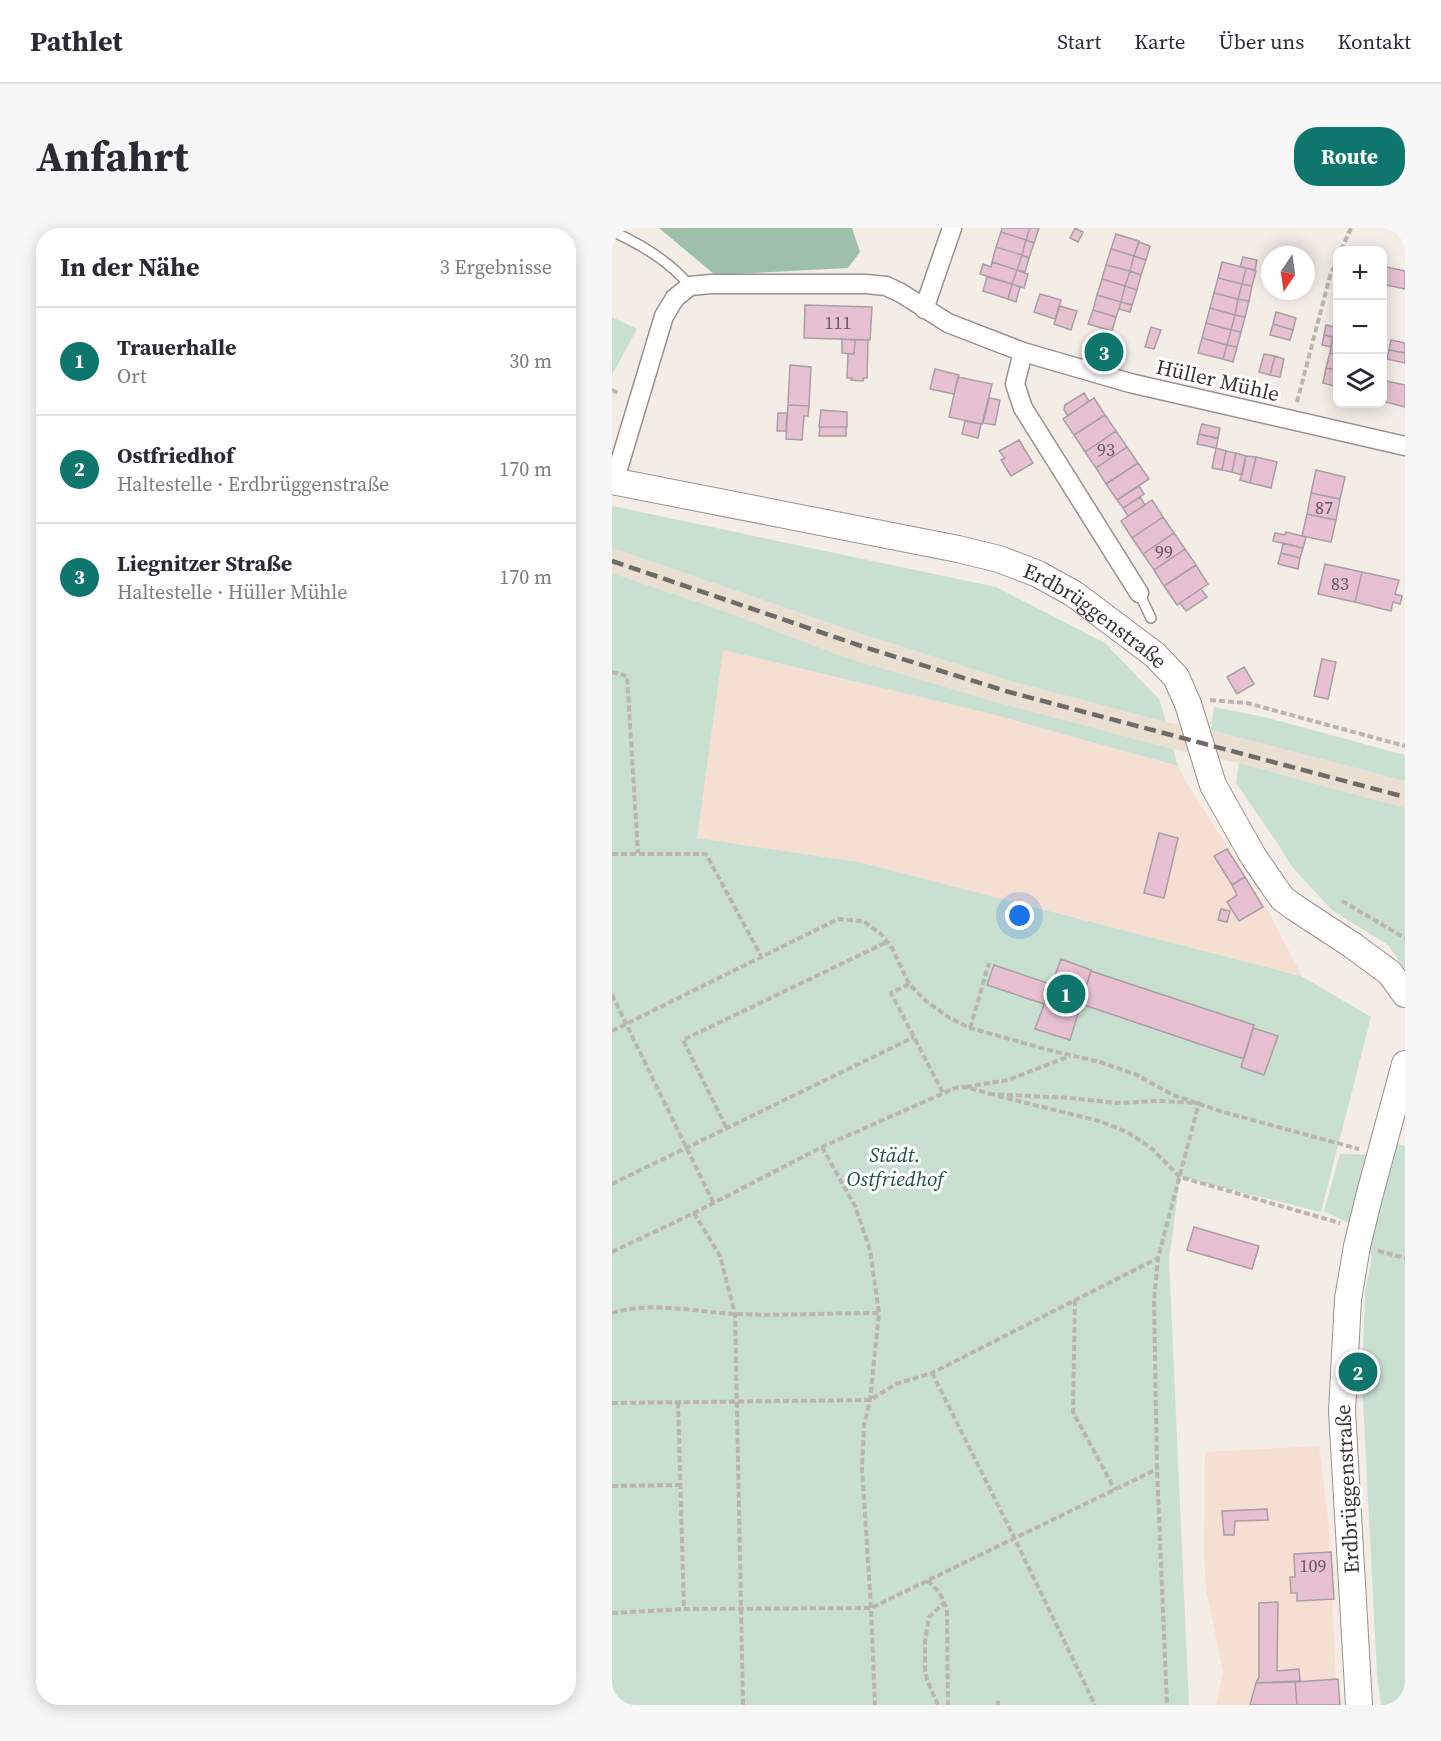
<!DOCTYPE html>
<html lang="de">
<meta charset="utf-8">
<style>
body{margin:0;font-family:"Source Serif 4",serif;background:#f7f7f7;color:#2b2b33}
.controls{position:absolute;right:18px;top:18px;display:grid;overflow:hidden;border-radius:12px;box-shadow:0 3px 15px #0003}
.controls button{width:54px;height:54px;display:grid;place-items:center;padding:0;border:0;border-bottom:2px solid #e1e1e2;background:#fff;color:#2b2b33;font:30px sans-serif}
.compass{position:absolute;left:649px;top:18px;width:54px;height:54px;border-radius:50%;background:#fff;box-shadow:0 3px 15px #0003;rotate:193deg}
.you{position:absolute;left:408px;top:688px;width:21px;height:21px;margin:-15px;border:4px solid #fff;border-radius:50%;background:#1a73e8;box-shadow:0 0 0 9px #1a73e833}
.badge{display:grid;place-items:center;width:39px;height:39px;border-radius:50%;background:#0f766e;color:#fff;font-size:20px;font-weight:700}
.pin{position:absolute;translate:-50% -50%;border:3px solid #fff;box-shadow:0 2px 6px #0006}
.list{margin:0;padding:0;list-style:none}
h2{display:flex;justify-content:space-between;align-items:center;height:78px;margin:0;padding:0 24px;font-size:26px}
h2 small{font-size:20px;font-weight:400;color:#7c7c81}
.list li{display:grid;grid-template-columns:39px 1fr auto;gap:18px;align-items:center;box-sizing:border-box;height:108px;padding:0 24px;border-top:2px solid #e1e1e2}
.list b{display:block;font-size:22px;white-space:nowrap}
.list p{margin:0;font-size:20px;white-space:nowrap;color:#7c7c81}
.list em{font-size:20px;font-style:normal;color:#7c7c81}
.icon{flex:none;width:33px;height:33px;fill:none;stroke:currentColor;stroke-width:2;stroke-linecap:round;stroke-linejoin:round}
.map{position:relative;flex:none;width:793px;height:1477px;overflow:hidden;border-radius:24px}
header{display:flex;align-items:center;gap:36px;box-sizing:border-box;height:84px;padding:0 30px;background:#fff;border-bottom:2px solid #e1e1e2}
header strong{font-size:28px}
nav{display:flex;gap:33px;margin-inline-start:auto;font-size:21px}
.intro{display:flex;align-items:center;justify-content:space-between;box-sizing:border-box;height:144px;padding:0 36px}
h1{margin:0;font-size:42px}
.button{padding:15px 27px;border-radius:24px;background:#0f766e;color:#fff;font-size:21px;font-weight:700}
main{display:flex;gap:36px;padding:0 36px}
aside{flex:1;background:#fff;border-radius:24px;box-shadow:0 3px 15px #0003}
.map>svg:first-child{display:block}
.commercial{fill:#f5dfd2}
.built{fill:#eadfd1}
.green{fill:#c9dfd0}
.forest{fill:#9ec0aa}
.building{fill:#e7c1d2;stroke:#a89fa3;stroke-width:1.5}
.lines{fill:none;stroke-linecap:round;stroke-linejoin:round}
.lane-casing{stroke:#98928b;stroke-width:12}
.street-casing{stroke:#98928b;stroke-width:21}
.secondary-casing{stroke:#98928b;stroke-width:28}
.path{stroke:#bab6af;stroke-width:4;stroke-dasharray:6 3;stroke-linecap:butt}
.lane{stroke:#fff;stroke-width:9}
.street{stroke:#fff;stroke-width:18}
.secondary{stroke:#fff;stroke-width:26}
.rail{stroke:#6e6b67;stroke-width:4.5;stroke-dasharray:12 6;stroke-linecap:butt}
.labels{text-anchor:middle;dominant-baseline:central;stroke-width:6;stroke-linejoin:round;paint-order:stroke}
.number-label{font-size:18px;fill:#64595b}
.street-label{font-size:21px;fill:#383633;stroke:#fff}
.park-label{font-size:21px;font-style:italic;fill:#1b5335;stroke:#fff}
</style>
<header>
<strong>Pathlet</strong>
<nav><a>Start</a><a>Karte</a><a>Über uns</a><a>Kontakt</a></nav>
</header>
<div class="intro"><h1>Anfahrt</h1><a class="button">Route</a></div>
<main>
<aside>
<h2>In der Nähe<small>3 Ergebnisse</small></h2>
<ul class="list">
<li><span class="badge">1</span><div><b>Trauerhalle</b><p>Ort</p></div><em>30 m</em></li>
<li><span class="badge">2</span><div><b>Ostfriedhof</b><p>Haltestelle · Erdbrüggenstraße</p></div><em>170 m</em></li>
<li><span class="badge">3</span><div><b>Liegnitzer Straße</b><p>Haltestelle · Hüller Mühle</p></div><em>170 m</em></li>
</ul>
</aside>
<div class="map">
<svg width="793" height="1477" viewBox="0 0 793 1477">
<rect width="100%" height="100%" fill="#f3ede5"/>
<path class="commercial" d="M111,422L379,486L566,538L573,552L655,681L690,748L247,634L84,610Z
M707,1218L717,1298L725,1477H604L611,1443L594,1361L592,1324L593,1224Z"/>
<path class="built" d="M0,320L244,404L395,452L554,494L599,502L793,553V580L627,535L561,521L384,474L232,429L117,385L0,345Z"/>
<path class="green" d="M0,89L25,101L0,147Z
M0,278L384,359L493,415L547,471L554,494L395,452L244,404L0,320Z
M0,345L117,385L232,429L384,474L561,521L566,538L379,486L111,422L85,610L247,634L689,748L759,789L709,984L568,949L557,1032L577,1477H0Z
M602,479L652,489L793,527V553L599,502Z
M627,535L793,580V741L776,717L720,682L680,639L668,619L624,555Z
M772,913L793,918V1477H769L765,1447L750,1153L753,1064L760,1029L749,1001L712,983L728,926L768,927Z"/>
<path class="forest" d="M47,0H240L248,24L236,40L103,47Z"/>
<path class="building" d="M390,0H418L414,12L389,4Z
M418,0H427L422,15L414,12Z
M463,0L471,4L466,14L458,10Z
M389,4L414,12L410,27L384,19Z
M504,6L527,13L522,28L499,21Z
M414,12L422,15L417,30L410,27Z
M527,14L538,18L534,32L522,28Z
M384,19L410,27L405,42L380,34Z
M499,21L522,28L518,43L494,37Z
M410,27L417,30L413,44L405,42Z
M522,28L534,32L529,47L518,43Z
M631,29L645,32L643,42L628,39Z
M380,34L405,42L400,56L368,46L371,36L379,39Z
M610,34L634,40L630,56L606,50Z
M494,37L518,43L513,58L490,51Z
M770,38L793,43V61L770,56Z
M634,40L644,43L640,58L630,56Z
M405,42L416,46L412,60L400,56Z
M518,43L529,47L525,62L513,58Z
M375,49L400,56L396,71L371,63Z
M606,50L630,56L626,71L602,65Z
M490,51L513,58L509,74L485,67Z
M400,56L408,59L404,74L396,71Z
M630,56L640,58L637,73L626,71Z
M513,58L525,62L520,77L509,74Z
M602,65L626,71L623,87L598,80Z
M428,66L449,72L443,91L422,84Z
M485,67L509,74L504,89L481,82Z
M626,71L637,73L633,89L623,87Z
M509,74L520,77L518,84L507,81Z
M193,77L260,79L258,112L192,110Z
M448,78L465,83L459,102L442,96Z
M598,80L623,87L619,102L594,95Z
M481,82L504,89L500,103L476,96Z
M664,84L684,90L681,102L661,96Z
M623,87L633,89L629,104L619,102Z
M594,95L619,102L615,117L590,110Z
M661,96L681,102L678,112L658,107Z
M714,97L723,99L721,109L712,107Z
M539,99L549,102L542,121L533,119Z
M619,102L629,104L625,119L615,117Z
M712,107L721,109L719,119L710,117Z
M721,109L726,110V127L718,125Z
M590,110L615,117L611,131L586,125Z
M230,111L243,112L242,126L230,125Z
M243,112H256L255,150H251V153L239,152L240,150H235L236,126H242Z
M779,112L793,115V125L777,122Z
M615,117L625,119L621,134L611,131Z
M777,122L793,125V135L775,131Z
M718,125L726,127V142L714,140Z
M652,126L663,128L658,147L647,144Z
M663,128L672,131L668,149L658,147Z
M178,137L199,139L197,178L176,177Z
M714,140L726,142V159L711,155Z
M323,141L347,147L342,166L318,161Z
M346,149L380,156L370,196L337,189Z
M770,152L793,157V179L770,173Z
M472,165L477,173L456,188L452,182L453,177Z
M377,170L388,172L383,197L371,195Z
M482,170L493,187L462,207L451,191Z
M176,177L197,178L196,188H192L190,212L174,211Z
M209,182L235,184V199H207Z
M166,185H175L174,203H165Z
M493,187L504,203L473,224L462,207Z
M353,193L369,196L366,210L350,206Z
M590,196L608,200L606,210L587,206Z
M208,199H234V208H207Z
M504,203L515,219L484,240L473,224Z
M587,206L606,211L604,220L585,216Z
M407,212L421,235L399,248L389,232L393,230L387,223Z
M515,219L526,235L494,256L484,240Z
M604,220L614,223L610,242L600,240Z
M614,223L624,225L620,244L610,242Z
M624,225L634,228L630,247L620,244Z
M634,228L644,229L638,255L628,252Z
M644,229L665,234L659,260L638,255Z
M526,235L537,251L505,272L494,256Z
M704,242L733,249L728,271L699,265Z
M527,258L532,266L511,280L505,272Z
M699,265L728,271L724,292L695,286Z
M528,269L533,277L516,288L511,280Z
M540,272L551,289L520,310L509,293Z
M695,286L724,292L719,314L690,308Z
M551,289L562,305L531,326L520,310Z
M674,304L694,309L691,320L661,313L663,305L673,307Z
M562,305L573,321L542,342L531,326Z
M671,315L691,320L688,330L669,325Z
M573,321L584,337L552,358L542,342Z
M669,325L688,330L686,341L666,336Z
M713,336L750,344L743,374L706,366Z
M584,337L596,356L565,377L552,358Z
M750,344L787,352L783,366L790,368L788,376L781,374L779,383L743,374Z
M589,361L595,369L574,383L568,375Z
M710,431L724,434L716,471L702,468Z
M632,439L642,456L625,466L615,449Z
M547,605L566,610L552,670L532,665Z
M615,621L633,649L620,657L602,628Z
M633,649L651,679L627,693L615,674L625,667L620,657Z
M609,681L618,683L615,694L606,692Z
M449,731L479,742L458,812L423,801Z
M382,737L438,756L432,776L375,757Z
M479,743L642,797L632,831L469,776Z
M641,800L666,808L652,847L629,839Z
M582,999L647,1018L640,1041L575,1022Z
M655,1281L656,1292L623,1293L622,1307H612L610,1283Z
M719,1324L722,1371L685,1373V1365H679L678,1349H683L682,1326Z
M666,1374L665,1443L687,1441L688,1453L644,1455L647,1449V1375Z
M726,1451L728,1477H685L683,1454Z
M683,1454L685,1477H638L644,1455Z"/>
<g class="lines">
<g class="lane-casing">
<path id="lane" d="M0,3C30,17 57,33 78,58
M527,365L539,390"/>
</g>
<g class="street-casing">
<path id="street" d="M312,81L340,0
M411,124L403,156L411,180L527,365
M2,254L52,88L63,70L78,58L99,56H254L274,58L289,65L336,95L411,124L518,155L793,218"/>
</g>
<g class="secondary-casing">
<g id="secondary">
<path id="s1" d="M0,253L346,321L387,331L426,346L462,366L543,427L564,449L576,476L601,557L641,628L663,660L671,671L682,679L740,717L778,745L793,766"/>
<path d="M747,1477L730,1183L736,1071L745,1018L757,969L793,836"/>
</g>
</g>
<path class="path" d="M729,22L739,0
M0,162L8,166
M685,174L718,48L726,31
M0,444L15,448L26,625
M598,472L635,475L793,518
M0,626H94L149,728
M730,673L793,710
M297,756L279,765L331,865
M0,767L102,976
M358,800L377,735
M0,803L226,691L251,693L268,705L280,720L297,756L314,773L338,790L358,800L437,822L488,834L525,847L561,867L611,884L747,921
M354,859L396,852L458,828
M377,866L458,870L505,875L546,873L587,875L546,1030L542,1072L545,1241L555,1477
M386,868L487,893L515,904L538,919L568,949L728,995
M114,899L71,812L275,714
M210,919L243,978L258,1022L267,1085L258,1172L252,1197L250,1240L259,1380L263,1477
M0,956L302,809
M82,985L108,1028L123,1086L131,1477
M766,1023L793,1030
M0,1024L82,985L210,919L343,860L352,859L379,866
M463,1072L461,1184L503,1262
M0,1085C40,1073 83,1084 124,1086C171,1088 219,1085 267,1085
M320,1145L402,1309L483,1477
M66,1174L72,1381
M0,1175L258,1172L284,1156L320,1145L546,1030
M0,1258L69,1257
M315,1353C326,1361 332,1370 335,1384L336,1477
M0,1385L72,1381L259,1380L545,1241
M386,1473V1477
M326,1477L315,1452L313,1441V1413L317,1389L333,1374"/>
<use href="#lane" class="lane"/>
<use href="#street" class="street"/>
<use href="#secondary" class="secondary"/>
<path class="rail" d="M0,333L255,420L397,464L793,569"/>
</g>
<g class="labels">
<g class="number-label">
<text x="226" y="94">111</text>
<text x="494" y="221">93</text>
<text x="712" y="279">87</text>
<text x="552" y="323">99</text>
<text x="728" y="355">83</text>
<text x="701" y="1337">109</text>
</g>
<g class="street-label">
<text transform="translate(606 152) rotate(13)">Hüller Mühle</text>
<text stroke="none"><textPath href="#s1" startOffset="507">Erdbrüggenstraße</textPath></text>
<text transform="translate(735 1261) rotate(-93)">Erdbrüggenstraße</text>
</g>
<g class="park-label">
<text x="283" y="926">Städt.<tspan x="283" dy="24">Ostfriedhof</tspan></text>
</g>
</g>
</svg>
<div class="controls">
<button>+</button>
<button>−</button>
<button><svg class="icon" aria-label="layers" viewBox="0 0 24 24"><path d="M12 4l9 5-9 5-9-5zM3 14l9 5 9-5"/></svg></button>
</div>
<svg class="compass" viewBox="-18 -18 36 36"><path d="M0-13l5 13h-10z" fill="#e53935"/><path d="M0 13l5-13h-10z" fill="#7c7c81"/></svg>
<div class="you"></div>
<div class="pin badge" style="left:454px;top:766px">1</div>
<div class="pin badge" style="left:746px;top:1144px">2</div>
<div class="pin badge" style="left:492px;top:124px">3</div>
</div>
</main>
